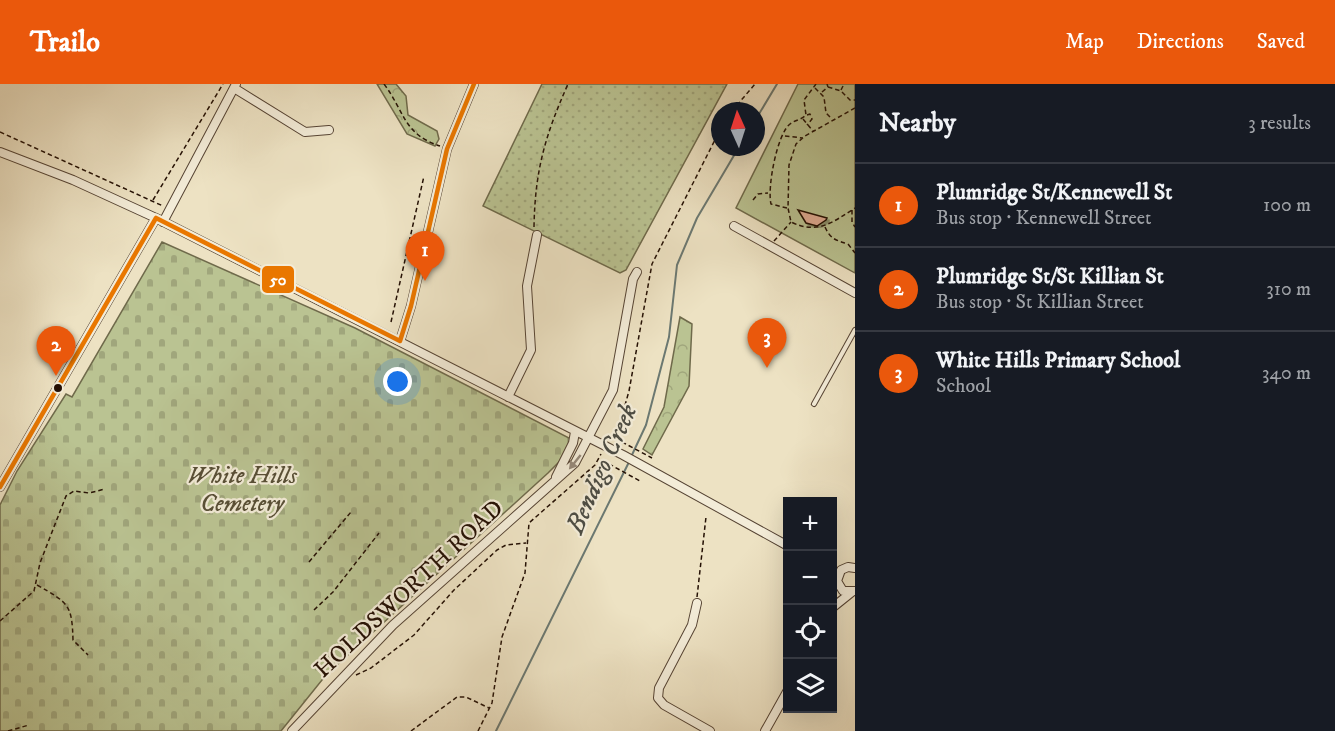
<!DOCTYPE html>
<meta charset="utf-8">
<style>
body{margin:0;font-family:"IM FELL DW Pica",serif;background:#20242c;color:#f1f3f6}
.controls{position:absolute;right:18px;bottom:18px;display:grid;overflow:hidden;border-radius:0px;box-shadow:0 6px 24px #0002}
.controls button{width:54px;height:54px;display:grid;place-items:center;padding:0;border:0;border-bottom:2px solid #363941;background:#171b24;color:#f1f3f6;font:30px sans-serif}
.compass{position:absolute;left:711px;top:18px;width:54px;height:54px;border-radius:50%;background:#171b24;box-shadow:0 6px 24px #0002;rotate:357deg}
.you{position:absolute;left:398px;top:298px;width:21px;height:21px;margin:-15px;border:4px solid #fff;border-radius:50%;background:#1a73e8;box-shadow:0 0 0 9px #1a73e833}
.badge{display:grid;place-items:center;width:39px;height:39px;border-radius:50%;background:#ea580c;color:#fff;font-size:20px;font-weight:700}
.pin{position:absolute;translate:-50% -50px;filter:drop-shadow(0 2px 3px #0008)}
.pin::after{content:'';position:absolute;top:32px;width:21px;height:18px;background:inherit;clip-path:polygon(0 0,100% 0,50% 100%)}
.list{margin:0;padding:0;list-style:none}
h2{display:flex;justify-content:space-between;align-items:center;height:78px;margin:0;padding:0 24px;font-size:26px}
h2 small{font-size:20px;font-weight:400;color:#9ea1a6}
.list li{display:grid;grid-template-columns:39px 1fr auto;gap:18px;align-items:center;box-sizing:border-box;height:84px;padding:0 24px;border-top:2px solid #363941}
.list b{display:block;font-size:22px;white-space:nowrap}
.list p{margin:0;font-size:20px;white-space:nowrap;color:#9ea1a6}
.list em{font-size:20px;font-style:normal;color:#9ea1a6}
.icon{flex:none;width:33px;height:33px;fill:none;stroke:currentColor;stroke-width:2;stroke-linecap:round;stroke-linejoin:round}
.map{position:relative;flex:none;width:855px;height:647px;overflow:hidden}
header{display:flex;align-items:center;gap:36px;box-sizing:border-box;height:84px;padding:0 30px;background:#ea580c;color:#fff}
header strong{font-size:28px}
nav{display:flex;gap:33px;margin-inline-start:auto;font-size:21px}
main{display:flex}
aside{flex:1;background:#171b24}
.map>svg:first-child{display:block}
.grass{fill:url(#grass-dots);stroke:#6f6a4b;stroke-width:1.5}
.forest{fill:url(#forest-crowns);stroke:#6f6a4b;stroke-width:1.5}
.cemetery{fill:url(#cemetery-stones);stroke:#6f6a4b;stroke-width:1.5}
.garden{fill:#bac392;stroke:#6f6a4b;stroke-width:1.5}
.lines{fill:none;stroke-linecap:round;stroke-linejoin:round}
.stream{stroke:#6b7871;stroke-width:2}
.building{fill:#e0ac94;stroke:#241004;stroke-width:1.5;filter:url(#shadow)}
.lane-casing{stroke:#564434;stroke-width:6}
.street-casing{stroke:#564434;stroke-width:10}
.path{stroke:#241004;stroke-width:1.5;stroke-dasharray:4.5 3;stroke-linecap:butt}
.lane{stroke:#f3ecd8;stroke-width:4}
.street{stroke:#f3ecd8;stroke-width:8}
.bus-1-casing{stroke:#f3ecd8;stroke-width:9}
.bus-1{stroke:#e97700;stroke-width:4.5}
.oneway{fill:#968979}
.bus-dot{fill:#241004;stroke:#f3ecd8;stroke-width:2}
.labels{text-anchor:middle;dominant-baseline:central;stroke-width:4.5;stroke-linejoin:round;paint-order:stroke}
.park-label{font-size:24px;font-style:italic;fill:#584f36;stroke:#f3ecd8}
.street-label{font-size:24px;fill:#241004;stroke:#f3ecd8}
.water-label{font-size:26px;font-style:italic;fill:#4d4d44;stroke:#f3ecd8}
.line-badge{stroke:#f3ecd8;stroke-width:2}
.badge-label{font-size:16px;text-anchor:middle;font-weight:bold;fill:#fff}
</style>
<header>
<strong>Trailo</strong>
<nav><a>Map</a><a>Directions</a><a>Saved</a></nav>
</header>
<main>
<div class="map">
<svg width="855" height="647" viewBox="0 0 855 647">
<defs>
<pattern id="grass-dots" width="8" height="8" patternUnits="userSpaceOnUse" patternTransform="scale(1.5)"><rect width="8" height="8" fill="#bac392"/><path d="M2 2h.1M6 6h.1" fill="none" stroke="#a0a67c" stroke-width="1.8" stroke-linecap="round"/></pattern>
<pattern id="forest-crowns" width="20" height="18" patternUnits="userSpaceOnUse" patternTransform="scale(1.5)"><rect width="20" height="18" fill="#bac392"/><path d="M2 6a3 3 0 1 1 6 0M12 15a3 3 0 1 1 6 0" fill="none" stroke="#a0a67c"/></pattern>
<pattern id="cemetery-stones" width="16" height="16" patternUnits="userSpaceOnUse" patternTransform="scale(1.5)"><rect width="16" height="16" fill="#bac392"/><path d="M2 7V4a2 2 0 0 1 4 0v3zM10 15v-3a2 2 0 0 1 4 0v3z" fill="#a0a67c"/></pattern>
<filter id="shadow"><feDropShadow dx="2.5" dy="2.5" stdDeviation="0" flood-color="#0004"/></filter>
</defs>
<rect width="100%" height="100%" fill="#ede2c3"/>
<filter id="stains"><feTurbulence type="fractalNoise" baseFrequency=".00333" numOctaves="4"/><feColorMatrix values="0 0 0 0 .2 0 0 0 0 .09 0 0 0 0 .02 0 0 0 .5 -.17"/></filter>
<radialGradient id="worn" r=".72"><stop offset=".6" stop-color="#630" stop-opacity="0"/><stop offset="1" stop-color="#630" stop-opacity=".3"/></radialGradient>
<path class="grass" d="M542,0H727L626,186L620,189L483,122Z"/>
<path class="forest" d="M377,0H396L406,12L408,31L437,47L439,55L435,62L407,50Z
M680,233L692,240L689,302L652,371L643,365L664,323Z"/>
<path class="cemetery" d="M162,158L355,244L571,355L560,377L548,389L326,591L281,647H0V421L17,387L66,310L72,313Z"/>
<path class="garden" d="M798,0H855V189L736,124Z"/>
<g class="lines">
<path class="stream" d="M756,35L777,0
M631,373L646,341L669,253L677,181L697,134L739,63
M496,647L629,378"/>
</g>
<path class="building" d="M798,126L827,134L826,136L817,142L806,139Z"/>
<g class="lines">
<g class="lane-casing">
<path id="lane" d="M814,320L855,246"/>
</g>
<g class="street-casing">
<path id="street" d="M234,4L305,48L329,46
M0,68L73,96L156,134L623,371L788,462
M163,138L236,0
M734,142L855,209
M400,257L411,222L447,65L474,0
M508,313L531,266L527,202L537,151
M556,393L573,359L575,348
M0,403L156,134
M855,484L848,483L841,486L837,497L843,507H855
M697,519L692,541L659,604L658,614L664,621L710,647
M832,524L852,508
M292,647L393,541L575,379L613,306L633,195L637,188
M765,647L788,606"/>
</g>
<path class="path" d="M384,0C405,28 403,50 440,62
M828,3L841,7L850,16H855
M815,4L824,13L826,29L831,34
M841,6L844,0
M822,8L828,3L827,0
M855,24L805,52L796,60L789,81L788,124L791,138C818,151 833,138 855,124
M732,27L755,0
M807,31L810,30L812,35L807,41
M803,35L813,47
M0,48L163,122
M785,52L803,54
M153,116L223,0
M753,116L758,110L768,109
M787,124L771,120C767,104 777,50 790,40C795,36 801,36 806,31L804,16L816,0
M852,126V138L855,143
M534,143C535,86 545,52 568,0
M825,143C831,156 836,156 848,160L855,169
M774,157L791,138
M391,238L424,92
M609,355L620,339L629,307L652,180L720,46
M622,358L652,374
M609,380L640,397
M309,478L351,428
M37,501C69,519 72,521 73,556L88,571
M697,513L706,433
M314,526L333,508L379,449
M0,537L34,507L40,479L66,412L74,407L89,409L105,405
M356,591L371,584L414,551L454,506L497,466L506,461L526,459
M8,647L29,641
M411,647L457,613H466L489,624
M478,647L492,619L502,553L525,489L529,439L595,381L601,370"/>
<use href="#lane" class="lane"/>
<use href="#street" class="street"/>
<g class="bus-1-casing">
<path id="bus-1" d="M156,134L400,257
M400,257L411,222L447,65L474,0
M0,403L156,134"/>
</g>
<use href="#bus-1" class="bus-1"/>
</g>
<defs><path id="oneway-solid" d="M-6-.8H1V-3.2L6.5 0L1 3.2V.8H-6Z" transform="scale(1.5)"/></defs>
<use class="oneway" href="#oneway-solid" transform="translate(575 378) rotate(129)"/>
<circle class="bus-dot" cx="58" cy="304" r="5"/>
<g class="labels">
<g class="park-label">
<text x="242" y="392">White Hills<tspan x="242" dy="28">Cemetery</tspan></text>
</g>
<g class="street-label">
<text transform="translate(409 505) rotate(-43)">HOLDSWORTH ROAD</text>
</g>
<g class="water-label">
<text transform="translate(602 385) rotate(-66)">Bendigo Creek</text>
</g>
</g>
<rect class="line-badge" x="261" y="181" width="34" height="29" rx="6" fill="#e97700"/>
<g class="badge-label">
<text x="278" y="201">50</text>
</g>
<rect width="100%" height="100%" filter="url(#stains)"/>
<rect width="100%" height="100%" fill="url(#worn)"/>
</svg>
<div class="controls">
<button>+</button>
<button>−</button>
<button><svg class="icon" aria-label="locate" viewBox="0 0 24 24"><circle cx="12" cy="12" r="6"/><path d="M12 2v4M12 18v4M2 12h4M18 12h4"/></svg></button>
<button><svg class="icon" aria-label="layers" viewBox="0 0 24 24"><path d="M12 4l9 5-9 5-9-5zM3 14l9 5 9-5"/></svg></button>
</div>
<svg class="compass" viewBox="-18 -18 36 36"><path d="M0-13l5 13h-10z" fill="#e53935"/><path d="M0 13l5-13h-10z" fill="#9ea1a6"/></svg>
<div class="you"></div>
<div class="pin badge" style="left:425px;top:197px">1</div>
<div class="pin badge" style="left:56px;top:292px">2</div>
<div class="pin badge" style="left:767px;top:284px">3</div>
</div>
<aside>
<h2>Nearby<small>3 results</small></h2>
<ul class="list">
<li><span class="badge">1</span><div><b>Plumridge St/Kennewell St</b><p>Bus stop · Kennewell Street</p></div><em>100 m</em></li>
<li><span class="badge">2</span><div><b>Plumridge St/St Killian St</b><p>Bus stop · St Killian Street</p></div><em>310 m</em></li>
<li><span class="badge">3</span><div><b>White Hills Primary School</b><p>School</p></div><em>340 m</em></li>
</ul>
</aside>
</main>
